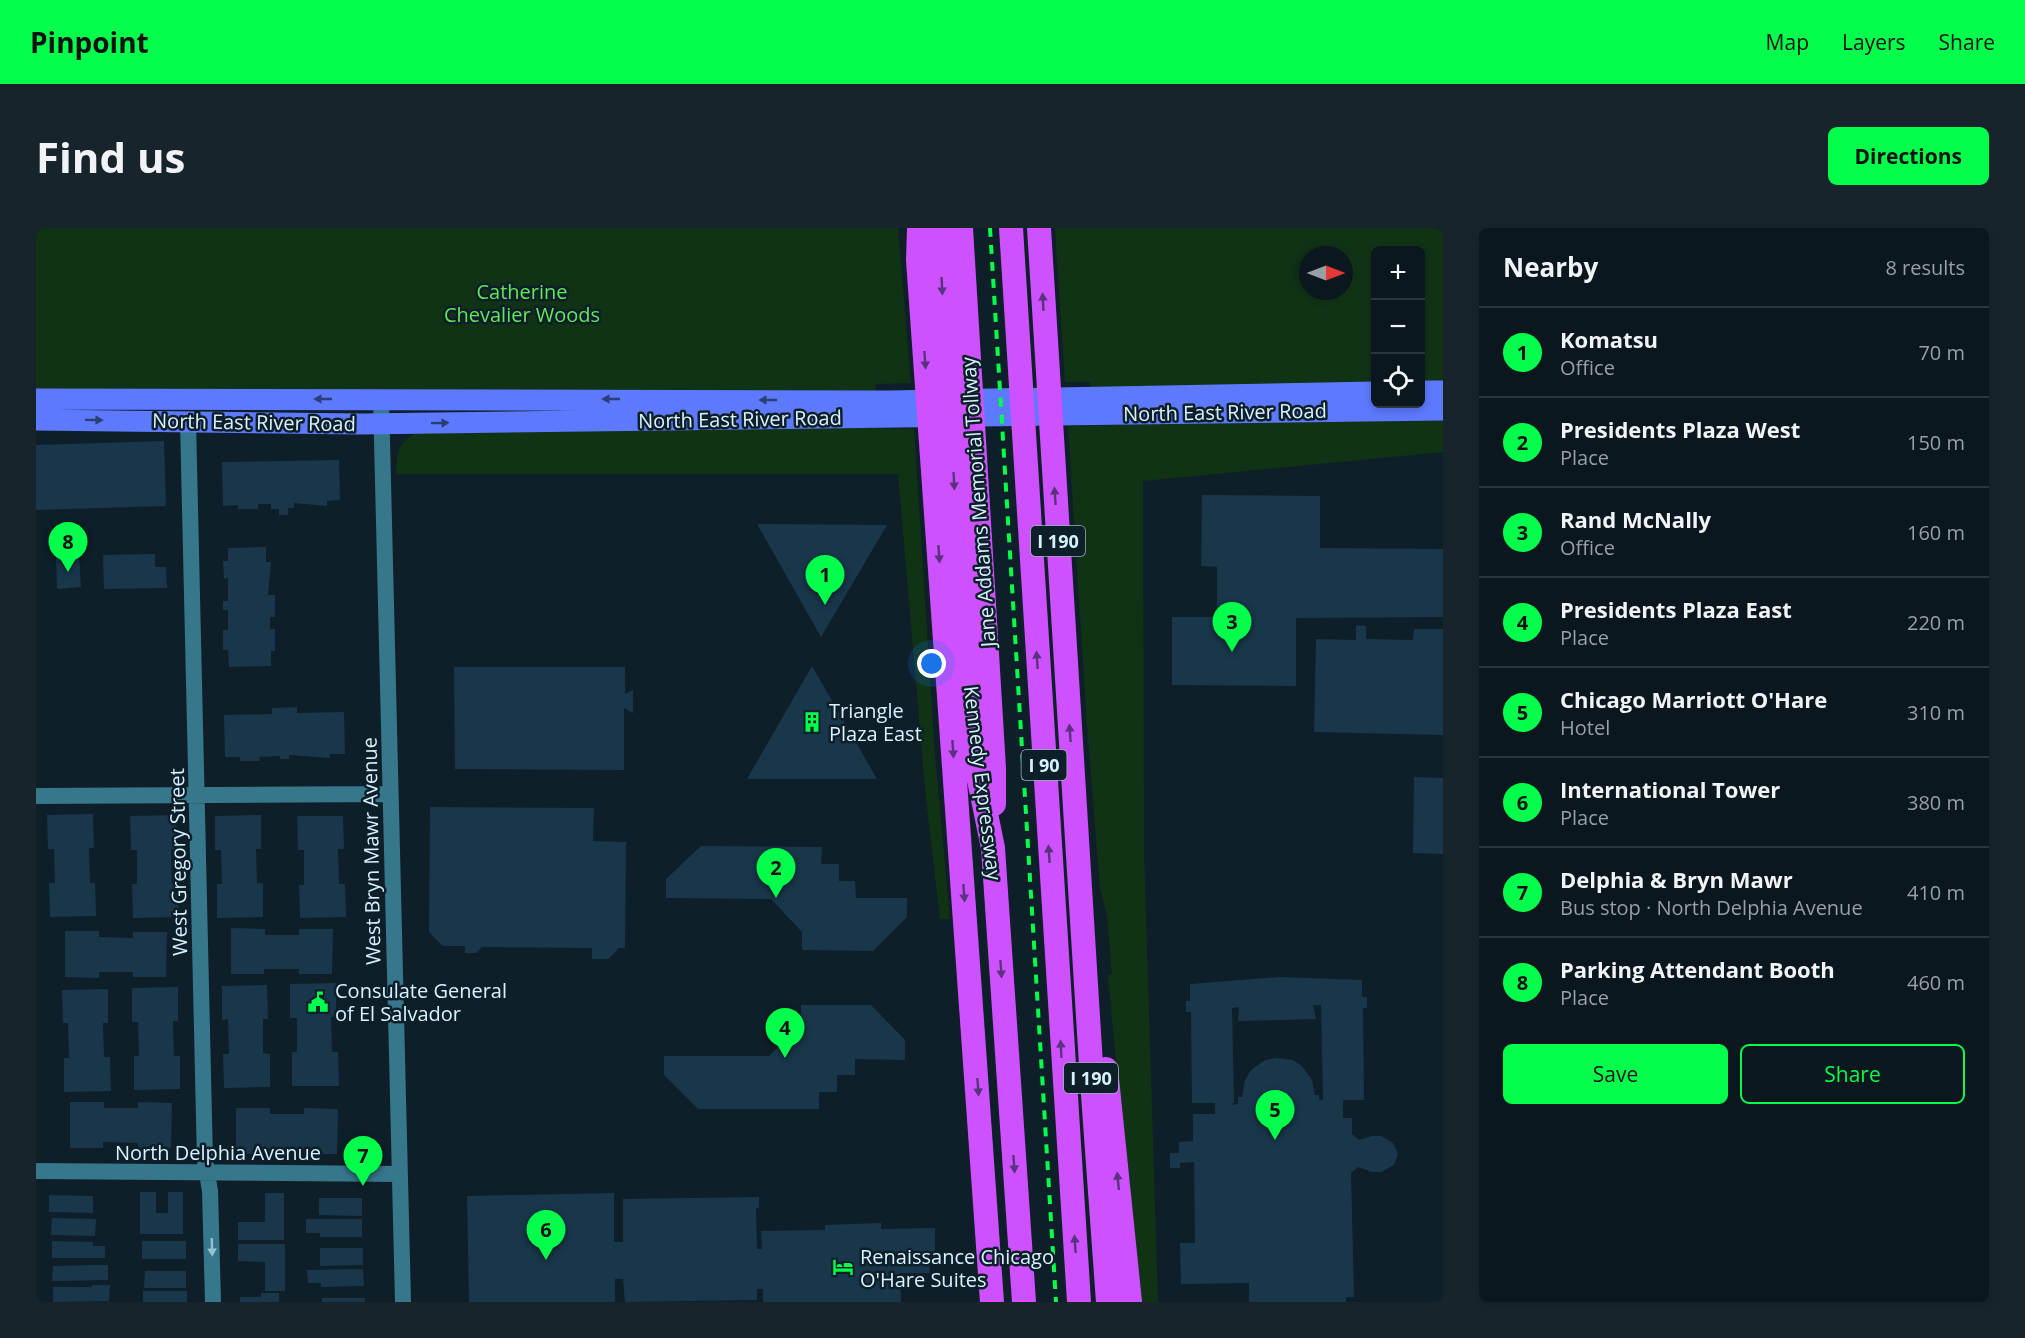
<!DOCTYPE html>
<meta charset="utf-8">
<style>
body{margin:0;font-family:"Open Sans",sans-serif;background:#18242c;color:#f1f3f6}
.controls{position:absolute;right:18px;top:18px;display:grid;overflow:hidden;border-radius:9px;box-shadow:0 3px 9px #0003}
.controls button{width:54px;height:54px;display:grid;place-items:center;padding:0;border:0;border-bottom:2px solid #2a363d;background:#0a171f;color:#f1f3f6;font:30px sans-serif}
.compass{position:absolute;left:1263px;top:18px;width:54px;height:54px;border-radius:50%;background:#0a171f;box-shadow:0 3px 9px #0003;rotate:90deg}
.you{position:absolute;left:896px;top:436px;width:21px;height:21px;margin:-15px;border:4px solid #fff;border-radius:50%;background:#1a73e8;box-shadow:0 0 0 9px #1a73e833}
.badge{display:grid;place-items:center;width:39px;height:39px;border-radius:50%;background:#02ff4c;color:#111;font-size:20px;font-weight:700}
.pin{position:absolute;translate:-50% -50px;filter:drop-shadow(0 2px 3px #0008)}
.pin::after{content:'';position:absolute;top:32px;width:21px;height:18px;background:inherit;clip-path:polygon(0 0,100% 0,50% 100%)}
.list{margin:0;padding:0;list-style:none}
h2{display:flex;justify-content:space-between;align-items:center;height:78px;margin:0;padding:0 24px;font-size:26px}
h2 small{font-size:20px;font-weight:400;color:#999fa4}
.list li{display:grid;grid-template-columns:39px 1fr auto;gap:18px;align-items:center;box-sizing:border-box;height:90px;padding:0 24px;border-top:2px solid #2a363d}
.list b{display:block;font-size:22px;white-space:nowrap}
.list p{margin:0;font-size:20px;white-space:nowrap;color:#999fa4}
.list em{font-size:20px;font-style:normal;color:#999fa4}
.actions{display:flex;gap:12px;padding:18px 24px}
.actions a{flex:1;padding:14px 0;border:2px solid #02ff4c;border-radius:9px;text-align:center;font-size:21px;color:#02ff4c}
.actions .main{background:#02ff4c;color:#111}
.icon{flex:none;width:33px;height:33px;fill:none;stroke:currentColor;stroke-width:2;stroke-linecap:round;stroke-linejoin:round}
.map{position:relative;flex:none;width:1407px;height:1074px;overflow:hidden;border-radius:9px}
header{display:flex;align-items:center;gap:36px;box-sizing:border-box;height:84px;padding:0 30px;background:#02ff4c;color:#111}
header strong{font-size:28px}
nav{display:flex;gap:33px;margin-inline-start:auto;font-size:21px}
.intro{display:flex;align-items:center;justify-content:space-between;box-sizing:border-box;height:144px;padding:0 36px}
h1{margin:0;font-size:42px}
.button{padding:15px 27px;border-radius:9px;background:#02ff4c;color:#111;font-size:21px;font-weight:700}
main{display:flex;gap:36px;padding:0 36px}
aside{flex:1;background:#0a171f;border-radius:9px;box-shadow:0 3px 9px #0003}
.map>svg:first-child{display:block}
.green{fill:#103316;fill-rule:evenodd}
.building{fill:#19374b;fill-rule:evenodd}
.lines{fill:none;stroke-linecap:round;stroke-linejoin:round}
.minor{stroke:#36778b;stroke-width:16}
.major{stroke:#5d7aff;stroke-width:21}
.highway{stroke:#cd51ff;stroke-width:24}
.rail{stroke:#02ff4c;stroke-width:4;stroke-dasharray:9 8;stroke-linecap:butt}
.oneway{fill:#5a337f}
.oneway2{fill:#2a3f74}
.oneway3{fill:#96c1d1}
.labels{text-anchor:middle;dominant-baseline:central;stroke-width:5;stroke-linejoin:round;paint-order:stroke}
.shield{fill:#0e1f29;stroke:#9ab3bf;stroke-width:1.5}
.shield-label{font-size:18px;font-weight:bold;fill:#d6f2ff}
.park-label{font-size:20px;fill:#60e858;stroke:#0e1f29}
.street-label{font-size:20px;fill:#d6f2ff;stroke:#0e1f29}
.poi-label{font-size:20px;fill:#d6f2ff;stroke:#0e1f29;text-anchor:start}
</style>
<header>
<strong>Pinpoint</strong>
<nav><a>Map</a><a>Layers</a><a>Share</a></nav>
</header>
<div class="intro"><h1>Find us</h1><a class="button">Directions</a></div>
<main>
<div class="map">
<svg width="1407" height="1074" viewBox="0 0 1407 1074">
<rect width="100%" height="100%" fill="#0e1f29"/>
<path class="green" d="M0,0H862L875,155L840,156L839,164H0Z
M1019,0H1407V155L1385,156L1384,22H1340L1339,157L1055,161L1054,154H1029ZM1272,27H1308V63H1272Z
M1407,190V224L1107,253L1108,622L1122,1074H1102L1072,747L1076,746L1071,688L1064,660L1051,498L1032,198Z
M730,198L878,201L899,527L914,691H904L890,571L862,246H360C361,220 362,215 385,202Z"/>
<path class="building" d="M128,213L130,278L0,282V217Z
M303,232L304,272L291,273V278L258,275V280H252V287H243V281H235V276H222V281H202V277L187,278L186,234Z
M1166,267L1284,268V320L1407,321V389L1260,390V458L1136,457V389H1181V339L1165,338Z
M721,296L851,297L785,409Z
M230,319V334H235L232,367H239V389H234V401H239V423H235V438L193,439L192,422H187V402H192V382H187V373H192V349L188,351L187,333H192V320Z
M119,326V339H130L131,360L68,361L67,327Z
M43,327L45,359L21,361L20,329Z
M1320,397L1330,398V411L1377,412L1378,401H1407V507L1278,504L1280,411L1320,412Z
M776,438L841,551H711Z
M418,439H589V466L597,462V485L588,480V542L419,541Z
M261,479V485L308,484L309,526H294V530L253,527V531H244V528L223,529L224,533H204V529H189L188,487L236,486V480Z
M1378,549L1407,550V626L1377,625Z
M394,579L558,580L557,613L590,614L589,720H583L572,731H556V720L446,719L440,725H429V718H407L393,704Z
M57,586L58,620H53L54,655H59L60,688L14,689L13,655H19L18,621H12L11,587Z
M140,587L141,621H135L136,656H142L143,689L97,690L96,656H101V622H95L94,588Z
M225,587V621H220L221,655H227V689L181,690V656H186L185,622H179V588Z
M261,588H307L308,621H302L303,656H309L310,689L264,690L263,657H268V622H262Z
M665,618L786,619L785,636H803V653H819L820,670H871V689L837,723L766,722V704L735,671L630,670V651Z
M195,700L229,701V707H263V701H297L296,746H263V741H228V746H195Z
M29,703H63V709L97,710V704H131L130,749H97V744H63V750L29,749Z
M1244,749L1326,752V769H1331V780H1327L1328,872H1307V890H1316V906L1323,912L1336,908H1345L1357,915L1362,926L1358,937L1345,944H1336L1322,939L1315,945L1318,1069H1310V1074H1213V1055L1145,1056L1144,1015H1159L1158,934L1144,935V940H1134V925H1143V914L1157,913V886H1179V875H1156L1155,784H1150V773H1154V756ZM1277,777H1285L1287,872H1283V867H1279L1276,852L1266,838L1257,832L1240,830L1229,832L1215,842L1209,852L1206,869H1202V876L1195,877L1198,874L1196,780L1203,779L1202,793L1280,791Z
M300,755V789H295L296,824H302L303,858H256V824H261V790H254V756Z
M231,757L232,791H227V825L234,826V859L188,860L187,826H193L192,791L186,792V758Z
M142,759V793H137L138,828H144V861L98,862V828H103L102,794H96V760Z
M72,761V795H67L68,829H74L75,863L28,864V830H33L32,795H27L26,762Z
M765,777H835L869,812V832L819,831V847H801V864H783V881H662L628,847V828H733L765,796Z
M34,874H68V880H102V874L136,875L135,920H102V915L67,914V920H34Z
M200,880H234V886H268V880L302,881L301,926H268V921L234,920V926H200Z
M104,964H120V985H132V964H147V1006H104Z
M229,965H248V1012H202V994H229Z
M578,965V1014H587V971L723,969V980H720L721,1021H726L725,1003L789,1002V997L845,995V1001L899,1000V1033L893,1034L894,1045H864L865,1074H727V1061H721V1072L589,1074L587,1051H579V1074H433L431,968Z
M13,967L57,968V985L13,984Z
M283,970H326V988L283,987Z
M16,990L60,991L59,1008L15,1007Z
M270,991H326V1009H284V1005H270Z
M16,1013L57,1014V1018H69V1030H16Z
M106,1013H150V1031H106Z
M202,1016H249V1063H229V1034L202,1033Z
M284,1020H327V1037L284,1038Z
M56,1037H72V1052L16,1053L17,1038Z
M327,1041L328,1058L285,1059V1055H272L271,1042Z
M109,1043H150V1060H108Z
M56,1057H74L73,1073L17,1074V1059H56Z
M107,1063H151V1074H107Z
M225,1065H243V1074H204V1069H225Z
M286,1070H329V1074H286Z"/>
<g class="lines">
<path class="minor" d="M345,171L367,1074
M152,193L169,933L174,963L177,1074
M0,568L354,566
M0,943L364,946"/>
<path class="major" d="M1384,163H1407
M0,171L853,173L1340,164
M0,192L325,196L1407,182"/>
<path class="highway" d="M883,0L882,32L956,1074
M903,0L919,265L941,542L957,620L988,1074
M925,0L958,540V576
M975,0L1043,1074
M1003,0L1056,853L1072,1074
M1070,841L1094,1074"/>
<path class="rail" d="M954,0L1020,1074"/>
</g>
<defs><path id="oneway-solid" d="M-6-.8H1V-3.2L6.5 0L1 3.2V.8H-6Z" transform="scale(1.5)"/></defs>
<g class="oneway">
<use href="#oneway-solid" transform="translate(906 58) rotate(87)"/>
<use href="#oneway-solid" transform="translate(1007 74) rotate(-93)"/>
<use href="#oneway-solid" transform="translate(889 132) rotate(86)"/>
<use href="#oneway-solid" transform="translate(918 253) rotate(87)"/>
<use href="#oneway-solid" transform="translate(1019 268) rotate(-94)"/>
<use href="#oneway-solid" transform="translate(903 326) rotate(86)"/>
<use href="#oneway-solid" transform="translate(1001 432) rotate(-94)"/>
<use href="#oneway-solid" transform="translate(1034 505) rotate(-94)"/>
<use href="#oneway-solid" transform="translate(917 521) rotate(86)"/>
<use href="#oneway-solid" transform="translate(1013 626) rotate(-94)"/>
<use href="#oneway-solid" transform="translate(928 665) rotate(86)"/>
<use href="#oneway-solid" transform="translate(965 741) rotate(86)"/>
<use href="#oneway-solid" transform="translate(1025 821) rotate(-93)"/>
<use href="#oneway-solid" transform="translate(942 859) rotate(86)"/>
<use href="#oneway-solid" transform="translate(978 936) rotate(86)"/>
<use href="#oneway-solid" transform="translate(1082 953) rotate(-96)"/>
<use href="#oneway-solid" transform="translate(1039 1016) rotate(-94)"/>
</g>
<g class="oneway2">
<use href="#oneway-solid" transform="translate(287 171) rotate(180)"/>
<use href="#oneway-solid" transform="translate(575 171) rotate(-180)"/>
<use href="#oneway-solid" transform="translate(732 172) rotate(-180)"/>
<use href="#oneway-solid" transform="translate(58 192) rotate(1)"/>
<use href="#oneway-solid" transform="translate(404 195) rotate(-1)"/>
</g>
<use class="oneway3" href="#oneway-solid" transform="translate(176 1019) rotate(88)"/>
<defs>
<g id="building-bare" transform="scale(1.62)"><path d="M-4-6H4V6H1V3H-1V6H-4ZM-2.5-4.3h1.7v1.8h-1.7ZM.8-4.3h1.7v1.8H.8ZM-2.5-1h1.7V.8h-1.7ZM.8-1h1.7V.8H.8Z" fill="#02ff4c" stroke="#0e1f29" stroke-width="2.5" paint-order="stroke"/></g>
<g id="civic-bare" transform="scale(1.62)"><path d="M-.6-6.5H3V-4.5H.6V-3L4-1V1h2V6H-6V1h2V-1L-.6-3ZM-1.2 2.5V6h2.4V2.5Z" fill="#02ff4c" stroke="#0e1f29" stroke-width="2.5" paint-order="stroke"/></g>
<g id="hotel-bare" transform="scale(1.62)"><path d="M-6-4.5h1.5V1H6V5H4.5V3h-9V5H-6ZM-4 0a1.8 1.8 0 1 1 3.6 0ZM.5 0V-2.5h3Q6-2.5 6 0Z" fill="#02ff4c" stroke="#0e1f29" stroke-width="2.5" paint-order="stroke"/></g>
</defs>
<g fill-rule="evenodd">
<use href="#building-bare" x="776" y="494"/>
<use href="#civic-bare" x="282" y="774"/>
<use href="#hotel-bare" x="807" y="1039"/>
</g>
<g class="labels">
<g class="shield">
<rect x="995" y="298" width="54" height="30" rx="4.5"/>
<rect x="985.5" y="522" width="45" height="30" rx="4.5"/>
<rect x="1028" y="835" width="54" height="30" rx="4.5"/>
</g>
<g class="shield-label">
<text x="1022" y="313">I 190</text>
<text x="1008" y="537">I 90</text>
<text x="1055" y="850">I 190</text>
</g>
<g class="park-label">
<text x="486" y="63">Catherine<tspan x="486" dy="23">Chevalier Woods</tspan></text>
</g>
<g class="street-label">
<text transform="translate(1189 184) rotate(-1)">North East River Road</text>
<text transform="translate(704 191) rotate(-1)">North East River Road</text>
<text transform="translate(218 194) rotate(1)">North East River Road</text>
<text transform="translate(942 274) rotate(-94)">Jane Addams Memorial Tollway</text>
<text transform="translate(947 555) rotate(83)">Kennedy Expressway</text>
<text transform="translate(335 623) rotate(-91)">West Bryn Mawr Avenue</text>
<text transform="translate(142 634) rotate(-91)">West Gregory Street</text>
<text x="182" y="924">North Delphia Avenue</text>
</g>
<g class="poi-label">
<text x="793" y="482">Triangle<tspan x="793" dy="23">Plaza East</tspan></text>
<text x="299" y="762">Consulate General<tspan x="299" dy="23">of El Salvador</tspan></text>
<text x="824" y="1028">Renaissance Chicago<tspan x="824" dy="23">O'Hare Suites</tspan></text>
</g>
</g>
</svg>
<div class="controls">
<button>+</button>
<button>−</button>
<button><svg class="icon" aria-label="locate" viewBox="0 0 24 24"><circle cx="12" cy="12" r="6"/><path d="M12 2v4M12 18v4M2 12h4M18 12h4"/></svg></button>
</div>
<svg class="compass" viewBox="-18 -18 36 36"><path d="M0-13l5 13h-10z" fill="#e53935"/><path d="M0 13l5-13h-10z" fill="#999fa4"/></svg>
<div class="you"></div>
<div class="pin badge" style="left:789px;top:377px">1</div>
<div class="pin badge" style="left:740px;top:670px">2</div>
<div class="pin badge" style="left:1196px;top:424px">3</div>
<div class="pin badge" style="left:749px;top:830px">4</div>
<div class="pin badge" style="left:1239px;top:912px">5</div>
<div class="pin badge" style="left:510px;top:1032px">6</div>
<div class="pin badge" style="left:327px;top:958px">7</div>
<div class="pin badge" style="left:32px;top:344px">8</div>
</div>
<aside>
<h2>Nearby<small>8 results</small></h2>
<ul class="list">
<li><span class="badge">1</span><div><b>Komatsu</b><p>Office</p></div><em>70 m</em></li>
<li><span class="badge">2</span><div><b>Presidents Plaza West</b><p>Place</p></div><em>150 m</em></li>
<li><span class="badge">3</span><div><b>Rand McNally</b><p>Office</p></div><em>160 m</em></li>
<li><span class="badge">4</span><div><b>Presidents Plaza East</b><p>Place</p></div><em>220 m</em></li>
<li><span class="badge">5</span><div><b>Chicago Marriott O'Hare</b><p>Hotel</p></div><em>310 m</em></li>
<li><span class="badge">6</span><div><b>International Tower</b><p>Place</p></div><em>380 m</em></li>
<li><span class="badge">7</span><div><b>Delphia &amp; Bryn Mawr</b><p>Bus stop · North Delphia Avenue</p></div><em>410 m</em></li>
<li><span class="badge">8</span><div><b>Parking Attendant Booth</b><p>Place</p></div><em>460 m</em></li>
</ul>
<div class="actions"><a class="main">Save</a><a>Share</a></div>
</aside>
</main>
